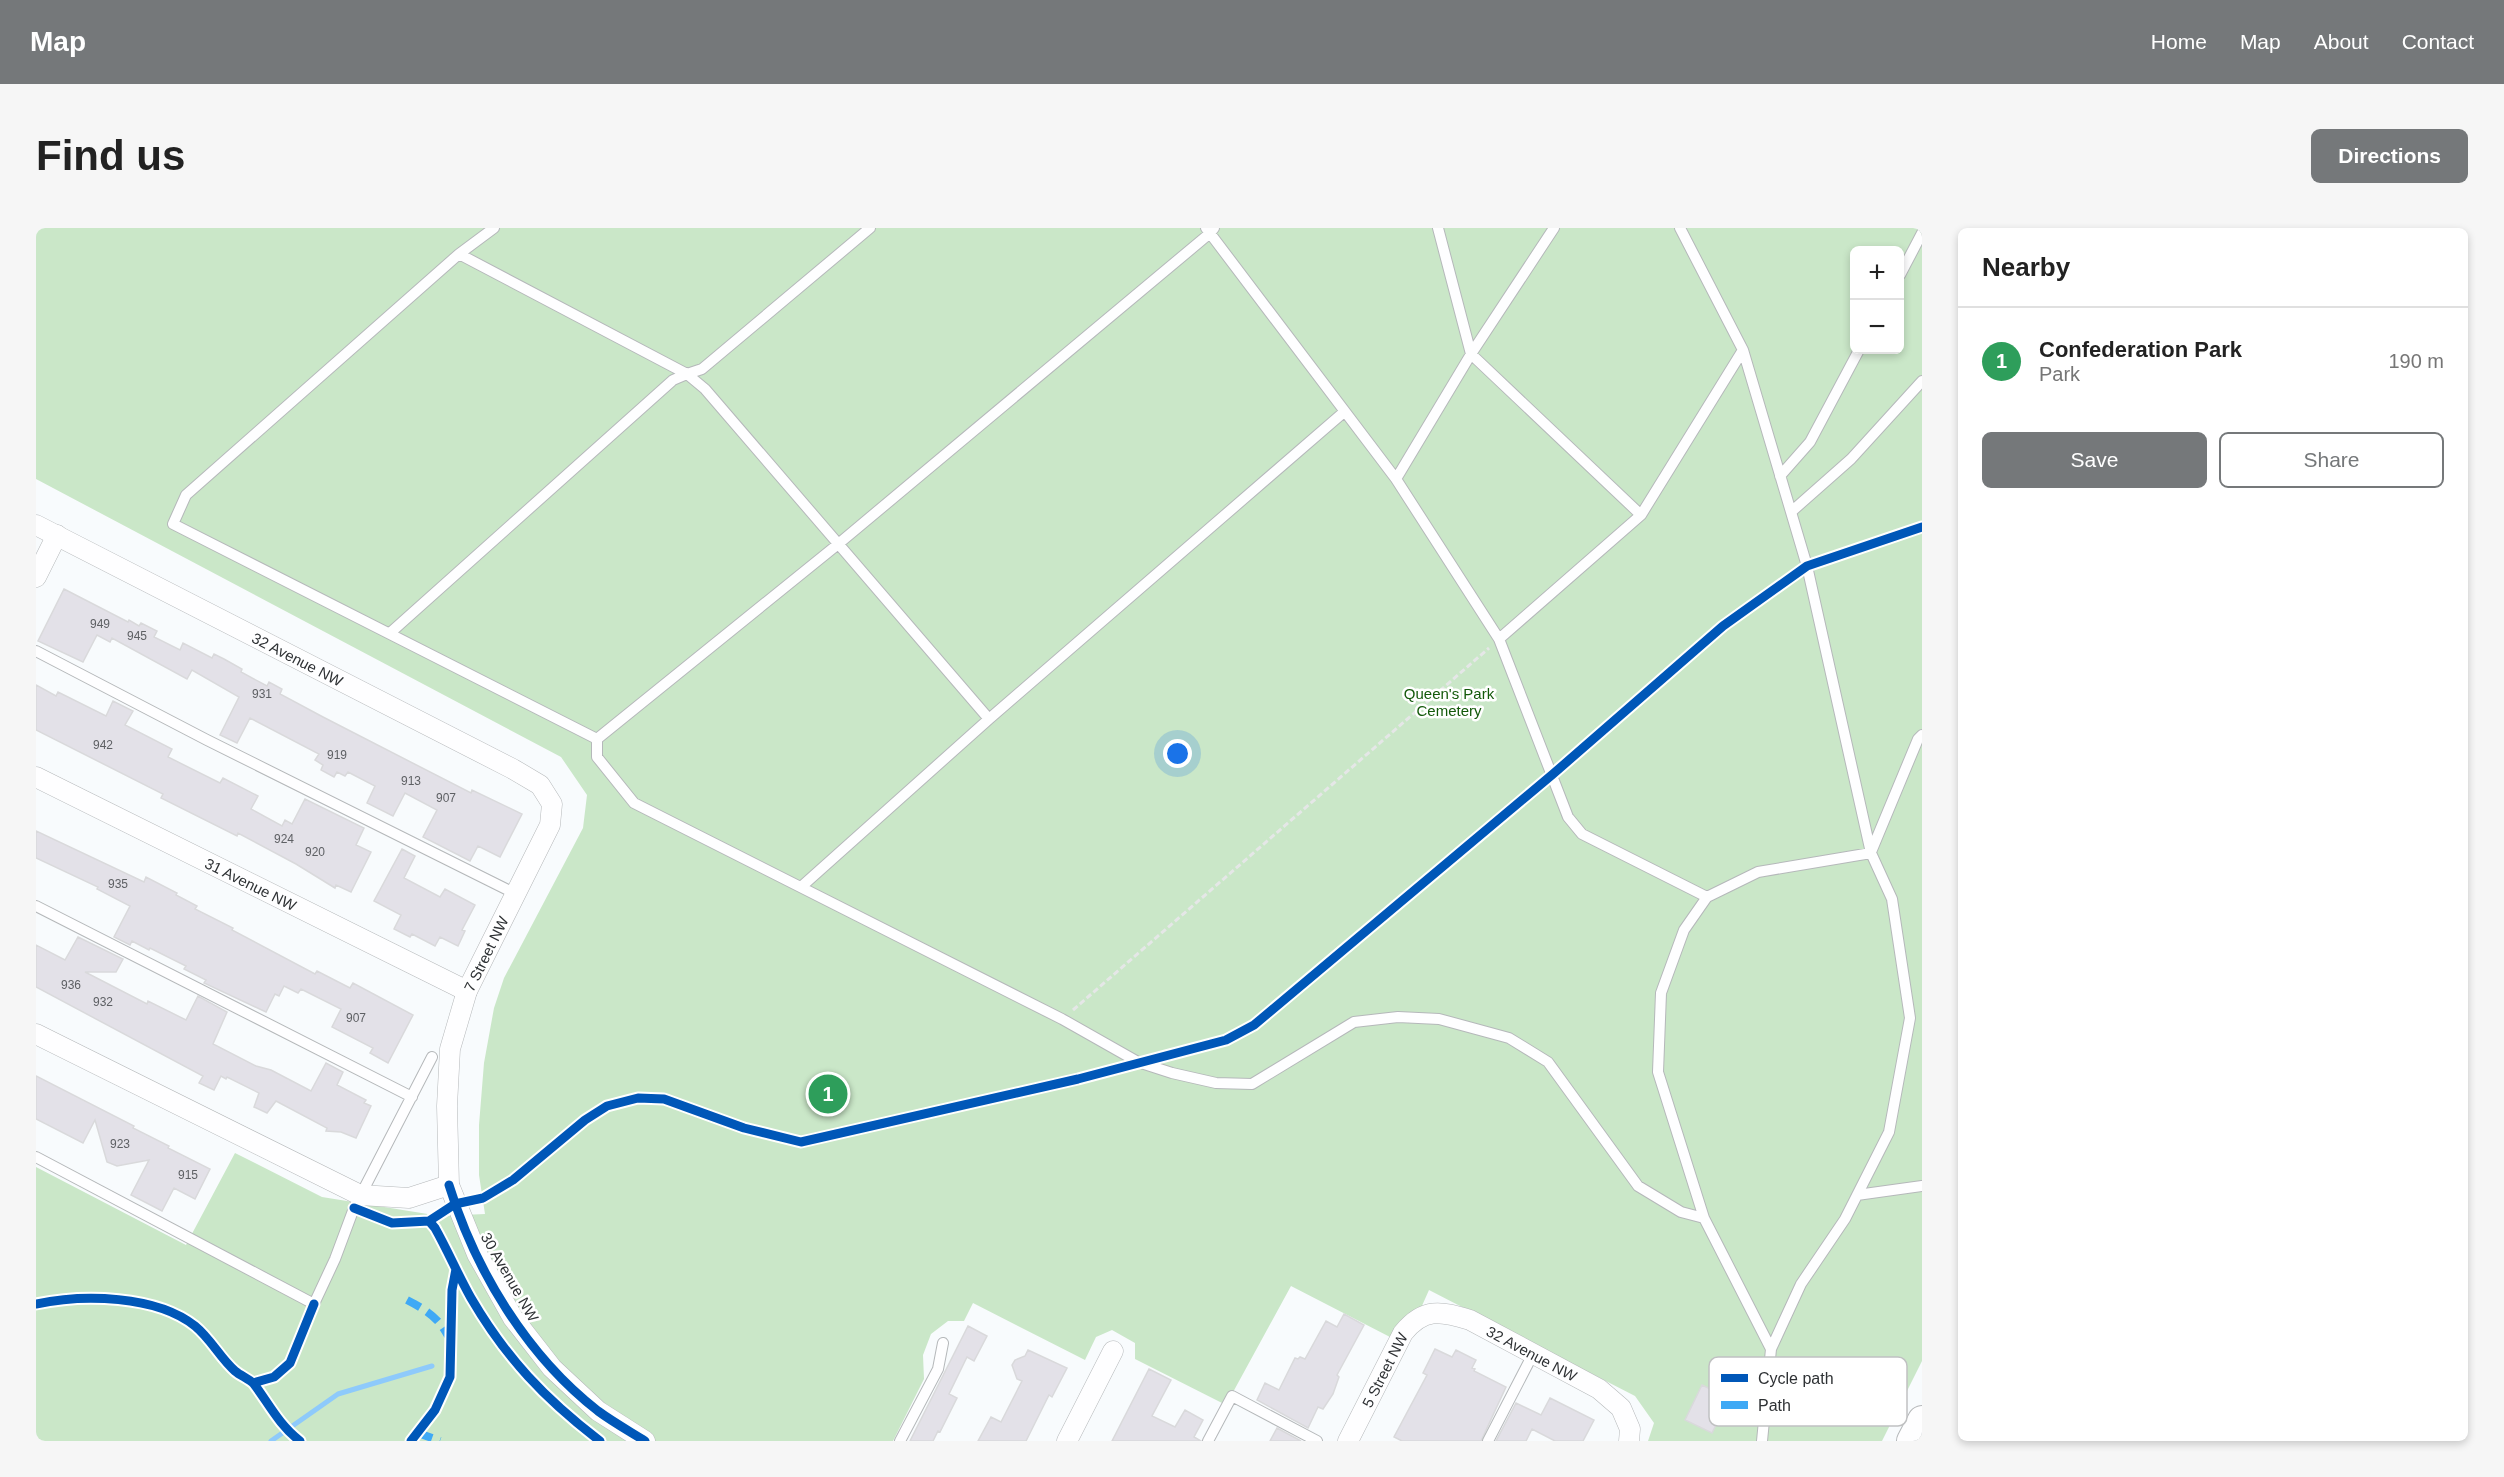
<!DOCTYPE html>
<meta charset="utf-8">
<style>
body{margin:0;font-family:Helvetica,sans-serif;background:#f6f6f6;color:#222}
.controls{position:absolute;right:18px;top:18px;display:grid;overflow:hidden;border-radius:9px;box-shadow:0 3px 9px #0003}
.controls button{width:54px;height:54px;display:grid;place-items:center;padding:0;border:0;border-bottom:2px solid #e0e0e0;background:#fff;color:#222;font:30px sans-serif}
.you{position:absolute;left:1142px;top:526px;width:21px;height:21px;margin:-15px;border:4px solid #fff;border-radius:50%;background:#1a73e8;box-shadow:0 0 0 9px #1a73e833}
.badge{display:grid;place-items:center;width:39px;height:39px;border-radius:50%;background:#75787a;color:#fff;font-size:20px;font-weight:700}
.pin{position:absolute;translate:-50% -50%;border:3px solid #fff;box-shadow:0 2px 6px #0006}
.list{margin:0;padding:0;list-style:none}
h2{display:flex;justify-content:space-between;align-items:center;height:78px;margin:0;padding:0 24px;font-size:26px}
h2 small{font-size:20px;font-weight:400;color:#767676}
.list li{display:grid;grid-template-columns:39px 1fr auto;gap:18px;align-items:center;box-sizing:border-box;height:108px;padding:0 24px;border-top:2px solid #e0e0e0}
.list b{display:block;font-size:22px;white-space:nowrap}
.list p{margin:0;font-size:20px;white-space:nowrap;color:#767676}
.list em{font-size:20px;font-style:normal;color:#767676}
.actions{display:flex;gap:12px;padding:18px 24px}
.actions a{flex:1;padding:14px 0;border:2px solid #75787a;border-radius:9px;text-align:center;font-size:21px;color:#75787a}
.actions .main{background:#75787a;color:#fff}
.map{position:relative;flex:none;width:1886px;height:1213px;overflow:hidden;border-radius:9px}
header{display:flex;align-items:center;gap:36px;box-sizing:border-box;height:84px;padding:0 30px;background:#75787a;color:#fff}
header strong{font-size:28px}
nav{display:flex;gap:33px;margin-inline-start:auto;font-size:21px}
.intro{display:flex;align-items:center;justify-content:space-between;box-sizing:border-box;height:144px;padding:0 36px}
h1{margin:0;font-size:42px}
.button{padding:15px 27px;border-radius:9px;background:#75787a;color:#fff;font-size:21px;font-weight:700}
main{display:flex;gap:36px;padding:0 36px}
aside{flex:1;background:#fff;border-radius:9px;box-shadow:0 3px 9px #0003}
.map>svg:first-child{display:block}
.green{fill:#cae7c8;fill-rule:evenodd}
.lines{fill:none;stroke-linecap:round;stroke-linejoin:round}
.stream{stroke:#8ecafb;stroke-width:5}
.building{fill:#e3e1e8;stroke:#d9d9db;stroke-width:1.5}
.service-casing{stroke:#b5b8ba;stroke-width:12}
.minor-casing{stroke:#b5b8ba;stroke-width:21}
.secondary-casing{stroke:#b5b8ba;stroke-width:30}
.path{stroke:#e5e7e7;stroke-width:3;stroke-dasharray:6 3;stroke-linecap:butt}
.service{stroke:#fefeff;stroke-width:10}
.minor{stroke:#fefeff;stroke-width:20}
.secondary{stroke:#fefeff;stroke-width:28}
.quiet{stroke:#3fa9f5;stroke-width:8;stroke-dasharray:15 8;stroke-linecap:butt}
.cycleway-casing{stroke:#fff;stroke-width:13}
.cycleway{stroke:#0057b8;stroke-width:9}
.labels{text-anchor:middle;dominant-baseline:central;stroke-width:5;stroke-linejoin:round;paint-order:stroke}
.number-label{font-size:12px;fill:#5e6064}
.street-label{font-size:15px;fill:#2e3134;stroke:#fff}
.park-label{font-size:15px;fill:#13590a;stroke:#fff}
.key{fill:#fff;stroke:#c0c1c2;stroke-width:1.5}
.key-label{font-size:16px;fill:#2e3134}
</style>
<header>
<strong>Map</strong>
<nav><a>Home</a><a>Map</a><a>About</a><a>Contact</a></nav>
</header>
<div class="intro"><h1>Find us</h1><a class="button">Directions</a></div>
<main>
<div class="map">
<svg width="1886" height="1213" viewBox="0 0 1886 1213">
<rect width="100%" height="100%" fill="#f8fbfd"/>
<path class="green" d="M0,0H1886V1133L1846,1213H1612L1618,1195L1599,1168L1393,1062L1385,1080L1373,1087L1354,1109L1255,1058L1190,1177L1099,1131V1115L1076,1102L1060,1109L1049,1132L937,1075L928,1093H912L895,1106L887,1127L888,1151L857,1213H0V939L150,1017L199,925L286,969L404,988L449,986L443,947V897L448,835L458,780L468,750L547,600L551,567L525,529L0,251ZM1818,22H1864V122H1818Z"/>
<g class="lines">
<path class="stream" d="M235,1213L302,1166L396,1138"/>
</g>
<path class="building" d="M28,361L92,394L93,392L103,398L105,395L121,403L118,409L144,422L147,415L176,430L178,426L188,431L206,441L205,444L231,458L233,454L246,461L244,466L287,489L435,565L436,562L486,586L464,629L442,618L434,633L387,609L401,582L369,565L357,588L331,575L339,558L312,544L309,548L301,544L298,549L285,542L287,537L279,532L283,526L214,490L201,515L184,507L203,469L156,442L151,451L76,410L74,414L61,407L47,434L2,413Z
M0,457L20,468L22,464L70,488L77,473L97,483L89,497L136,521L132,529L184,555L187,550L222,568L215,581L246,598L249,592L256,596L269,571L328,600L320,617L335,624L315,664L300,657L299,660L260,636L202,605L201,608L125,570L127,566L0,502Z
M0,603L108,654L110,649L141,665L140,667L161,678L159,681L197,700L196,702L279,746L281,743L314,760L317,755L377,787L352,835L334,825L337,820L296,799L305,781L265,761L262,765L248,758L243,768L239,766L230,784L168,755L170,752L148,741L150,738L114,720L113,722L96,713L94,717L78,709L94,678L61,661L62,659L0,630Z
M366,621L379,628L368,650L404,669L409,661L439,677L426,702L429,703L422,718L404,709L399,718L376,706L374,709L358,701L365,687L338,673Z
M42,709L87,731L80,744H49L111,776L112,773L150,792L162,768L191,784L177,816L220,838L235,842L275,863L290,835L307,844L301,857L330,872L328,875L335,878L320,910L305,904L290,903L291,900L240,873L231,885L218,879L223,865L191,849L190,851L185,848L178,862L163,855L167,848L0,759V717L29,732Z
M0,848L98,898L97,900L133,918L132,920L174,941L159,971L138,960L126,983L95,967L113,932L81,938L71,934L59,892L47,915L0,891Z
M1308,1086L1328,1097L1301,1147L1303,1149L1297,1166L1287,1181L1282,1179L1272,1200L1221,1172L1229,1155L1243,1162L1259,1130L1262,1131L1264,1129L1269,1131L1290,1093L1301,1099Z
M932,1098L951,1108L938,1133L931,1129L913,1166L921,1170L904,1204L902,1203L897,1213H874Z
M1399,1121L1416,1129L1420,1122L1440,1132L1436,1140L1439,1141L1438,1143L1470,1159L1445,1213H1366L1358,1209L1391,1147L1387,1145Z
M992,1122L1031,1140L1016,1169L1013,1167L990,1213H942L955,1189L965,1194L986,1153L981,1151L976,1137L979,1132L989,1128Z
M1113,1141L1135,1152L1116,1188L1139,1199L1149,1182L1167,1192L1158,1209L1165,1213H1076Z
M1666,1157L1693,1170L1676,1205L1649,1192Z
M1514,1170L1558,1192L1547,1213H1519L1496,1201L1490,1213H1460L1480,1175L1505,1187Z
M1241,1200L1265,1213H1234Z"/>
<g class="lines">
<g class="service-casing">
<path id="service" d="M834,0L666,141L651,146L669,161L953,491
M1170,0L1360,251L1463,411L1532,589L1546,606L1671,669
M1178,0L1173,6L801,317L561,511V529L598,575L1026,791L1102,834L1136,845L1180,855L1216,856L1318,794L1362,789L1403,791L1473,810L1512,834L1602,958L1645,984L1668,990
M1402,0L1435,126L1605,287
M1644,0L1707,122L1771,338L1835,625
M423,26L458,0
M1864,47L1886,5
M1744,248L1774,214L1823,122
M1360,251L1435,126L1518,0
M1755,284L1815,231L1886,153
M354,405L637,152L651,146
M1463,411L1605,287L1707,122
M0,423L171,512L480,666
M561,511L137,296L150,267L423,26L651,146
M1835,624L1882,511L1886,507
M765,659L953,491L1308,184
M0,678L376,869
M0,929L278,1076L299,1031L318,980L396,829
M1821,967L1886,958
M864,1213L902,1141L907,1115
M1172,1213L1196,1168L1281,1213
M1452,1213L1497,1126
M1726,1213L1735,1121L1765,1056L1809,991L1853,904L1874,790L1856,671L1835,625L1722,644L1671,669L1648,702L1625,765L1622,844L1668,990L1735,1121"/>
</g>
<g class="minor-casing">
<g id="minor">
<path id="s1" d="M0,297L477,541L504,557L516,576L514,597L431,763L414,821L411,878L413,957L441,1026L477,1090L516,1140L562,1183L609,1213"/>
<path d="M0,349L21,307"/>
<path id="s2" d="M0,549L431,763"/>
<path d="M0,806L324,967L373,970L413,957"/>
<path d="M1031,1213L1077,1123"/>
<path id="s3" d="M1312,1213L1367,1105C1388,1079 1405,1083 1434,1092L1563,1161L1585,1180L1594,1201L1593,1213"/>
</g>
</g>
<g class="secondary-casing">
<path id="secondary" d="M1875,1213L1886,1192"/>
</g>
<path class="path" d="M1037,782L1453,420"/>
<use href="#service" class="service"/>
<use href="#minor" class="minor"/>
<use href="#secondary" class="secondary"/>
<path class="quiet" d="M371,1072C390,1082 402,1089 412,1108
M382,1205L404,1213"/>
<g class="cycleway-casing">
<path id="cycleway" d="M413,957C439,1042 491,1128 562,1183C577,1194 593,1203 609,1213
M318,980L356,995L393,993L419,976L447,970L477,952L549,892L571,878L602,870L628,871L708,900L765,914L1042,851L1190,812L1218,797L1517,546L1687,398L1771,338L1886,299
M393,993L399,1000C412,1023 422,1047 435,1070C470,1130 509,1171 564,1213
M0,1076C47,1066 120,1067 159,1098C175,1111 184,1130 199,1143C205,1148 213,1151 218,1156C233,1176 243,1197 264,1213
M217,1155L238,1149L254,1135L278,1076
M375,1213L399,1182L414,1149L416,1062L420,1041"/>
</g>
<use href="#cycleway" class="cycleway"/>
</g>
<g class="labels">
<g class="number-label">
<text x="64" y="396">949</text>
<text x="101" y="408">945</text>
<text x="226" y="466">931</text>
<text x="67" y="517">942</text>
<text x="301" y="527">919</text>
<text x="375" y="553">913</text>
<text x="410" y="570">907</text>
<text x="248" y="611">924</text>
<text x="279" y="624">920</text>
<text x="82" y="656">935</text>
<text x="35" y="757">936</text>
<text x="67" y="774">932</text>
<text x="320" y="790">907</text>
<text x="84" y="916">923</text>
<text x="152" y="947">915</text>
</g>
<g class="street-label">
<text stroke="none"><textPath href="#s1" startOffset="294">32 Avenue NW</textPath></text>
<text stroke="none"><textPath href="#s2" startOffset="240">31 Avenue NW</textPath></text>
<text transform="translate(450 726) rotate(-64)">7 Street NW</text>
<text transform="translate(474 1049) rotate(60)">30 Avenue NW</text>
<text stroke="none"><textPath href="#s3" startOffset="266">32 Avenue NW</textPath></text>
<text stroke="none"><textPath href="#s3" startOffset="80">5 Street NW</textPath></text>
</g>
<g class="park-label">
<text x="1413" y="465">Queen's Park<tspan x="1413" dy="17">Cemetery</tspan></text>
</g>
</g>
<rect x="1673" y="1129" width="198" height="69" rx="9" class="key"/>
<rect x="1685" y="1146" width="27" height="8" fill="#0057b8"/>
<rect x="1685" y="1173" width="27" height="8" fill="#3fa9f5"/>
<g class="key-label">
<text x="1722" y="1156">Cycle path</text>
<text x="1722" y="1183">Path</text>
</g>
</svg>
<div class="controls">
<button>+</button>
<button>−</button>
</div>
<div class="you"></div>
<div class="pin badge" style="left:792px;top:866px;background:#2e9e5b">1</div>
</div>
<aside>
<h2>Nearby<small></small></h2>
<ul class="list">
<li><span class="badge" style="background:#2e9e5b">1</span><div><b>Confederation Park</b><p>Park</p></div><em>190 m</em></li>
</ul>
<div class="actions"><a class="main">Save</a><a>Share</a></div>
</aside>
</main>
